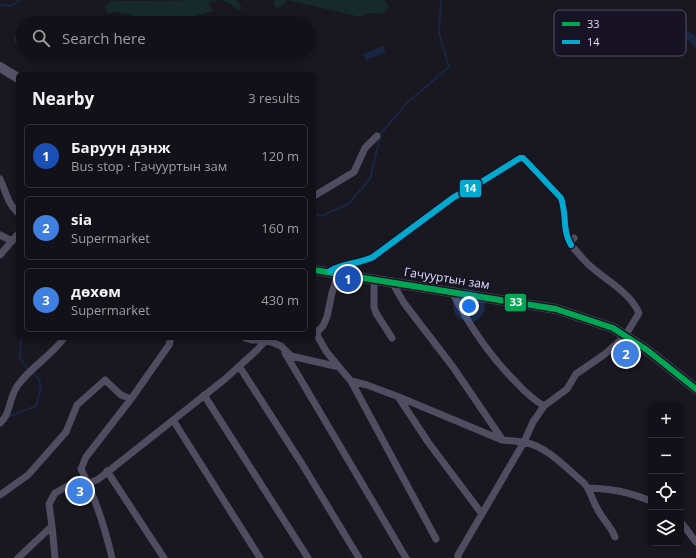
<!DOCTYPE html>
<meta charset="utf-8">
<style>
body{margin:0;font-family:"Open Sans",sans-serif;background:#201f25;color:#f1f3f6}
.controls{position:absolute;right:12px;bottom:12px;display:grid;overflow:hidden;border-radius:6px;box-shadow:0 2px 6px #0003}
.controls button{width:36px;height:36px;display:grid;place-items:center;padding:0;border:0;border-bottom:1px solid #323137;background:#131118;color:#f1f3f6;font:20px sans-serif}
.you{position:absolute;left:469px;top:306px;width:14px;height:14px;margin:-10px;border:3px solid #fff;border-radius:50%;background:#1a73e8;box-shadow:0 0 0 6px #1a73e833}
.badge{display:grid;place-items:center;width:26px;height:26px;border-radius:50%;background:#2563eb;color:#fff;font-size:13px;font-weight:700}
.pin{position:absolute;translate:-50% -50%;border:2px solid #fff;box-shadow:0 1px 4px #0006}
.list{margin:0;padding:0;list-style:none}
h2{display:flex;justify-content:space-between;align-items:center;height:52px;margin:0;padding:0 16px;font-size:17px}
h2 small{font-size:13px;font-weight:400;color:#9d9da2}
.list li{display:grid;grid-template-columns:26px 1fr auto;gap:12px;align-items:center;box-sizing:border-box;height:64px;margin:0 8px 8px;padding:0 8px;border:1px solid #323137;border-radius:6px}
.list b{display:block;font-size:15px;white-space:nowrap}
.list p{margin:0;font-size:13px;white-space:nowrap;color:#9d9da2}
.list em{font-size:13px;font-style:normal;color:#9d9da2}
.icon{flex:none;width:22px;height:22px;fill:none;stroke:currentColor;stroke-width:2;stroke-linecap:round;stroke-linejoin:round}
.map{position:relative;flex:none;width:696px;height:558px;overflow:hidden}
.search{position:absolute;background:#131118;box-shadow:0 2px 6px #0003;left:16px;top:16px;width:300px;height:44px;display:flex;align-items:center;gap:10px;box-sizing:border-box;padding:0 14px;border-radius:22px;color:#9d9da2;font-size:15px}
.panel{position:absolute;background:#131118;box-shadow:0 2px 6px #0003;left:16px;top:72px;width:300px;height:268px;border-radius:6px}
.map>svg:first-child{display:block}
.green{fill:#162a2c}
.water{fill:#182644}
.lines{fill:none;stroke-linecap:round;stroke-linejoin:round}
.stream{stroke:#182644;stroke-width:2}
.street{stroke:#4f4d5f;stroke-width:7}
.secondary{stroke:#545166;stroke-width:10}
.bus-1-casing{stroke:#171324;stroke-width:9}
.bus-2-casing{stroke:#171324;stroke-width:9}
.bus-1{stroke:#00a651;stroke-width:6}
.bus-2{stroke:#00a9ce;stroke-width:6}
.labels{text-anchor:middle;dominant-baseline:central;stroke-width:3;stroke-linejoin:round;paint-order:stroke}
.street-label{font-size:12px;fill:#e1dbfa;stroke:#171324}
.key{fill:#171324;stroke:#544f64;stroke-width:1}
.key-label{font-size:11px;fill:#e1dbfa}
.line-badge{stroke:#171324;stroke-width:1.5}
.badge-label{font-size:11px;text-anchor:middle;font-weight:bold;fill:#fff}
</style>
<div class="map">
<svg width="696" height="558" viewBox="0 0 696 558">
<rect width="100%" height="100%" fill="#191720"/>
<path class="green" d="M113,0L118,1L220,0L210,2L209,4L212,8L213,11L191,17L186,22L182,23H132L133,18L131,15L120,13L115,11L108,14L105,8L107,4Z
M221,0H237L242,8L239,11L229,3Z
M275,0H380L385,1L389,7L383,14L367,13L361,17L287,0L281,7L276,8L273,3Z
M23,29V36L19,40L23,45V49L15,43L13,39L17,33Z"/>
<path class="water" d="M625,10C638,12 639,17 647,26C665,32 679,22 696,37V50C694,48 693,44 691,42C683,34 665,31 653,34C645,37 639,44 631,45C621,47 605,38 608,26C611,18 616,12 625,10Z
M383,46L386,52L366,60L363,54Z"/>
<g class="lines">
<path class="stream" d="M0,5L11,6L20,0
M314,214L321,216L348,204L370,179L381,133L407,103L449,67L439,33L441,0
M21,338L20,358L28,370
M7,417L36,406C39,393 46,381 32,373"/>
<path class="street" d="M0,179C6,191 7,203 18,213
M314,196L354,172L365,148L377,136
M0,235L12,241
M0,255L18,234
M329,272C343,264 359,264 373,257L454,197L475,186L520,158H523L528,163L561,198C567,215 562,230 571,245
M338,273L332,293L327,317L323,326L318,331L317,335L326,351L339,367
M374,279V307L376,313L392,338
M392,282L404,303L453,367L502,439
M452,292C469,325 487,353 514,380C523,390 532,399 544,406
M245,338L251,340H266L281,346L291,356L339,367L351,381L367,385L399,397L502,440L524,442L533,422L544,406L567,389L576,374L605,354L625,336L639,313C629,291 605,280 588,264C582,258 577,252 571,245L572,240L574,238
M285,353L406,558
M239,366L302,464L359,558
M351,381L436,539
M204,395L308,558
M399,398L428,442L482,514
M173,420L260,558
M0,423C11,414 9,396 18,385C31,367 51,356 64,338
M107,471L164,558
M589,488C614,489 628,492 651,501
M0,495L28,475L66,432L77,405L105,380L121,395L131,399L169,345L171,338
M681,522L696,542
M52,526L55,558
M18,558L52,526L49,504L55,493L77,481L82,480L88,483L97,480L105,474L225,379L257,350L268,338
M112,558C105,528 95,497 81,469L86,457L131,399
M458,558V555L524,442C548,447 566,468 584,483C591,491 592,500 597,508C602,519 611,526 615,537"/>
<path class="secondary" d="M0,67L18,78
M314,270L556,309L613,328L647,350L696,389"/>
<g class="bus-1-casing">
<path id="bus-1" d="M314,270L556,309L613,328L647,350L696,389"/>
</g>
<g class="bus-2-casing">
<path id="bus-2" d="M330,271C343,263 359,264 373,257L454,197L475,186L520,158H523L528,163L561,198C567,215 562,230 571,245"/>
</g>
<use href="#bus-1" class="bus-1"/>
<use href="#bus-2" class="bus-2"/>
</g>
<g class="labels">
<g class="street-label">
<text transform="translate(447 278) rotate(9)">Гачууртын зам</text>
</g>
</g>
<rect x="554" y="10" width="132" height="46" rx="6" class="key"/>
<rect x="562" y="22" width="18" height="4" fill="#00a651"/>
<rect x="562" y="40" width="18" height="4" fill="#00a9ce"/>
<g class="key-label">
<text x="587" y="28">33</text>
<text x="587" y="46">14</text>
</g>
<g class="line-badge">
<rect x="459" y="179" width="23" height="19" rx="4" fill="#00a9ce"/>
<rect x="504" y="293" width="23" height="19" rx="4" fill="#00a651"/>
</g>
<g class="badge-label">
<text x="470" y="192">14</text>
<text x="516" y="306">33</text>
</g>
</svg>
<div class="controls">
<button>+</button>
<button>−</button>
<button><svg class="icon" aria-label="locate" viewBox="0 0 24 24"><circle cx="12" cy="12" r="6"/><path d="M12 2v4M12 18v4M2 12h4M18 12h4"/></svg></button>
<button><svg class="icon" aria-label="layers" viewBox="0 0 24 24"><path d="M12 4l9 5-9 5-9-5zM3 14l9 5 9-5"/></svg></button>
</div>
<div class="you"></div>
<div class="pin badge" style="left:348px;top:279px;background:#1a4fb4">1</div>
<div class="pin badge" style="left:626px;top:354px;background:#3f7fe0">2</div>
<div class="pin badge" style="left:80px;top:491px;background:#3f7fe0">3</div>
<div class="search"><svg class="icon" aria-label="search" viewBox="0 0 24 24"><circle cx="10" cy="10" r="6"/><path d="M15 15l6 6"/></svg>Search here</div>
<section class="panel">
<h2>Nearby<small>3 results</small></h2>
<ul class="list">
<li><span class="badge" style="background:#1a4fb4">1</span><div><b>Баруун дэнж</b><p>Bus stop · Гачууртын зам</p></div><em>120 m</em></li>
<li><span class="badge" style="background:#3f7fe0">2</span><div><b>sia</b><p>Supermarket</p></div><em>160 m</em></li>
<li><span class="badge" style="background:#3f7fe0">3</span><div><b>дөхөм</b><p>Supermarket</p></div><em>430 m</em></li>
</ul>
</section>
</div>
